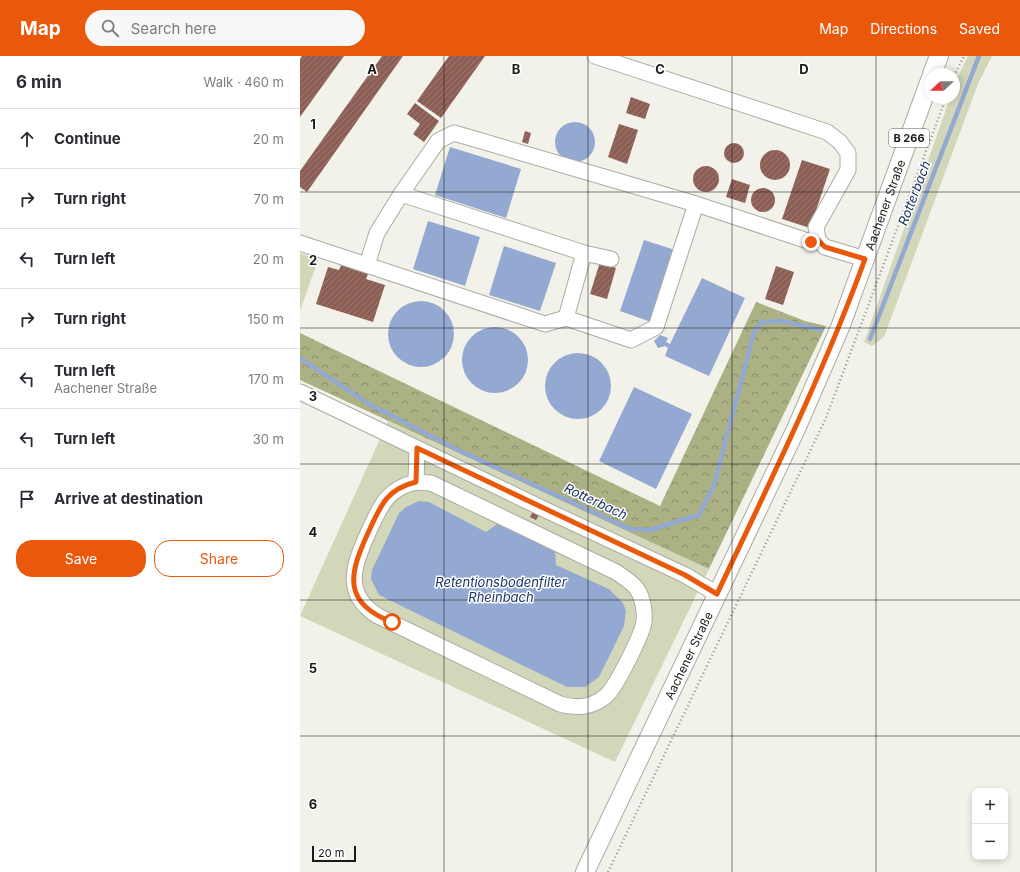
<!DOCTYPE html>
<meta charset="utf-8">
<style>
body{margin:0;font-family:Inter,sans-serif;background:#f7f7f7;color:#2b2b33}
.controls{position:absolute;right:12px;bottom:12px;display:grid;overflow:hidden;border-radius:8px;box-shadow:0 2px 6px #0003}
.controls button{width:36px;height:36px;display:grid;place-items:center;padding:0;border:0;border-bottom:1px solid #e1e1e2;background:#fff;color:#2b2b33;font:20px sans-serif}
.compass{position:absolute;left:624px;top:12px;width:36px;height:36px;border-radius:50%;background:#fff;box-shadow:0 2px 6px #0003;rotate:248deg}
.scale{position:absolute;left:12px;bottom:10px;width:44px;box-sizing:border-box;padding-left:4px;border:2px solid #1a1a17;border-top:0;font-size:11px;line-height:14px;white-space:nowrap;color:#1a1a17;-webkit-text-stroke:3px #fff;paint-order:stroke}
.stop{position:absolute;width:12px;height:12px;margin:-9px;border:3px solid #ea580c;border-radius:50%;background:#fff}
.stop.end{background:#ea580c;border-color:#fff;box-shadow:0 1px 4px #0008}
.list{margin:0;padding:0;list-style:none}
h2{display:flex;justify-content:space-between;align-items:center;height:52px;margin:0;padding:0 16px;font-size:17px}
h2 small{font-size:13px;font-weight:400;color:#7c7c81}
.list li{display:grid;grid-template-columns:26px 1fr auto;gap:12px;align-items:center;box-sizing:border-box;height:60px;padding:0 16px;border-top:1px solid #e1e1e2}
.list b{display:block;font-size:15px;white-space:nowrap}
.list p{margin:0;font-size:13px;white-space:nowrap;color:#7c7c81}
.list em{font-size:13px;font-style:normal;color:#7c7c81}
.actions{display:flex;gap:8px;padding:12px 16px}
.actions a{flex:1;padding:9px 0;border:1px solid #ea580c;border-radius:16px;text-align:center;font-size:14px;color:#ea580c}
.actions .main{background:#ea580c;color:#fff}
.icon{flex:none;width:22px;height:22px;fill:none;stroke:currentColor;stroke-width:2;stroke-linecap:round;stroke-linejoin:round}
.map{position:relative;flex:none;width:720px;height:816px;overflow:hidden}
header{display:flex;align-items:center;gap:24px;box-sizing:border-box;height:56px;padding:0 20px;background:#ea580c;color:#fff}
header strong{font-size:19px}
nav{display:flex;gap:22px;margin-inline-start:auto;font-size:14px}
.search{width:280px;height:36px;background:#f7f7f7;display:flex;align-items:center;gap:10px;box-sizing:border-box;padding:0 14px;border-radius:22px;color:#7c7c81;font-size:15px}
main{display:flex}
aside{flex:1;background:#fff}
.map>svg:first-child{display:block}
.green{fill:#d3d7ba}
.forest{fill:url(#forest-crowns)}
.water{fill:#94a9d1}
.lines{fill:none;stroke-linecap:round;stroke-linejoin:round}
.stream{stroke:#94a9d1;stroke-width:4.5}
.building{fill:url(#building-hatch)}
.minor-casing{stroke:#acaba3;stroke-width:17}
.major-casing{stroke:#acaba3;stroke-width:20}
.path{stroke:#94938d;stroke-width:2.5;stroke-dasharray:1 3;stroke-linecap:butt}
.minor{stroke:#fff;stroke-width:15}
.major{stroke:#fff;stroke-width:18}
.route{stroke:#ea580c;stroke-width:5}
.grid{fill:none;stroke:#1a1a17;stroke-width:1;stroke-opacity:0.55}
.labels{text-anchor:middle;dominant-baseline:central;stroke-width:3;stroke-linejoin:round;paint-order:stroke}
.shield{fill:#fff;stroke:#5f5f5d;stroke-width:1}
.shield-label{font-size:11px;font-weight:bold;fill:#1a1a17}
.street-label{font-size:12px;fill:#1a1a17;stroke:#fff}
.water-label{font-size:13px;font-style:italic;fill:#1c3366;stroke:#fff}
.grid-label{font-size:13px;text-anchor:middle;font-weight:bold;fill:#1a1a17;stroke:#fff;stroke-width:3;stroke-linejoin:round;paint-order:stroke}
</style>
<header>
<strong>Map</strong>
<div class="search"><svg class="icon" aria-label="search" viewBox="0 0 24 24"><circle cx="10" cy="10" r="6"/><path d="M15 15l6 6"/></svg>Search here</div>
<nav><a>Map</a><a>Directions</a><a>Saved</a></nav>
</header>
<main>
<aside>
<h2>6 min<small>Walk · 460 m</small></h2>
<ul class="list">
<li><svg class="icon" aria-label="ahead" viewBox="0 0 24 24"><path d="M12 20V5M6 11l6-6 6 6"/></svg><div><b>Continue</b></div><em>20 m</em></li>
<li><svg class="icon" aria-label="right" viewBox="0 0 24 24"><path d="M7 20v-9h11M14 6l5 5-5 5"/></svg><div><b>Turn right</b></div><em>70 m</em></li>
<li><svg class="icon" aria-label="left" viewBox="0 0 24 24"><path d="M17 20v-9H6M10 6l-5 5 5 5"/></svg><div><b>Turn left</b></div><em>20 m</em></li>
<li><svg class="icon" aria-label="right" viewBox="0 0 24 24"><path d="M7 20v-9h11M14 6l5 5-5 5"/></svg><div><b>Turn right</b></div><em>150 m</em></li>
<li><svg class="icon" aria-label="left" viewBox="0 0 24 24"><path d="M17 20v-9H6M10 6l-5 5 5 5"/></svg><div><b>Turn left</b><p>Aachener Straße</p></div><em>170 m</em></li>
<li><svg class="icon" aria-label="left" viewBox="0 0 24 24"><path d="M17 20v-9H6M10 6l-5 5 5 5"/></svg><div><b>Turn left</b></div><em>30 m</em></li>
<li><svg class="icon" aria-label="arrive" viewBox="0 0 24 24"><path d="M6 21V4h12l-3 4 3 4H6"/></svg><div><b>Arrive at destination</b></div></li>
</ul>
<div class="actions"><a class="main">Save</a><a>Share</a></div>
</aside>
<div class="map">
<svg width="720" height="816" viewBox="0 0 720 816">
<defs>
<pattern id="forest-crowns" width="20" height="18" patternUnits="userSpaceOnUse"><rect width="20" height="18" fill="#abb183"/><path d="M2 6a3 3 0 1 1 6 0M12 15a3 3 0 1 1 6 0" fill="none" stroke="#8a8f6a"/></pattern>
<pattern id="building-hatch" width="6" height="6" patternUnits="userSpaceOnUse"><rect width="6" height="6" fill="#8d5f54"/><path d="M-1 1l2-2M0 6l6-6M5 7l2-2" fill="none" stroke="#9a7a72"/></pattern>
</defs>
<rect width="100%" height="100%" fill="#f3f2ea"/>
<path class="green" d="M668,0H692L678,28L584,281L572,290L564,286L650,42H654C654,26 661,14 668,0Z
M0,197L18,204L0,255Z
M88,365L409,513L315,706L0,560Z"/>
<path class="forest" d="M456,246L505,265L526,270L409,513L0,324V277L360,450Z"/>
<path class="water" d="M255 86a20 20 0 1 1 40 0a20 20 0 1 1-40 0Z
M150,91L221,113L206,162L135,139Z
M128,165L180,181L165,230L113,213Z
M344,184L375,194L351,266L320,255Z
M204,190L256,207L240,255L189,239Z
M402,222L445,242L409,320L365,300L368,292L365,290L358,292L354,285L360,279L368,282L366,286L370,288Z
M88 278a33 33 0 1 1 66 0a33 33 0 1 1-66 0Z
M162 304a33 33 0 1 1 66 0a33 33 0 1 1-66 0Z
M245 330a33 33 0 1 1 66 0a33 33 0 1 1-66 0Z
M334,331L392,358L356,433L299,405Z
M119,445L129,446L186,476L200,466L255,494L256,509L309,533L323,547L326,555L324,570L299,621L285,631H267L79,539L71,523L72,514L99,457L106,451Z"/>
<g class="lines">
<path class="stream" d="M570,283L679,0
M0,302L69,348L158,394L330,473L350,474L399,459L414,429L454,276L462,266L482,265L521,274"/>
</g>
<path class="building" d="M2,0H44L0,61V3Z
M82,0H103L7,136L0,131V115Z
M149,0H185L141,62L117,45Z
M331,41L350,48L345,63L326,57Z
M115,47L139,65L124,86L113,78L120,68L107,58Z
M319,68L338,74L327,108L308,101Z
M225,75L231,77L228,88L222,86Z
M424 97a10 10 0 1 1 20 0a10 10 0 1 1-20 0Z
M460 109a15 15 0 1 1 30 0a15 15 0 1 1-30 0Z
M502,104L530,113L510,172L482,163Z
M393 123a13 13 0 1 1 26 0a13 13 0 1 1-26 0Z
M432,123L450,129L445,147L426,141Z
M451 144a12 12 0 1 1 24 0a12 12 0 1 1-24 0Z
M300,206L316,212L307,243L290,238Z
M41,209L68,218L66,223L85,229L73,266L16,248L28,211L39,214Z
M476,210L494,216L483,249L465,243Z
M233,455L239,459L236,464L230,461Z"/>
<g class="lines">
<g class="minor-casing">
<path id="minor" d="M295,0L527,76L540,86L548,97V114L516,171L518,184L525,191L565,203
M101,138L284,197L311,203
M0,187L245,268L266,262L331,284L356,271L396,148
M67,209L77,177L101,138L138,85L154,77L396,148L511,186L518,184
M266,262L284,197
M0,336L250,456L385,519L417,538
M116,426L131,427L316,516C323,521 332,526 337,533C343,542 345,556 344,566C342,579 316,631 306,640C293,651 276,653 260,648L78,560C42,538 54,508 68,477C80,451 86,433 116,426Z
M116,426L117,392"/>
</g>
<g class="major-casing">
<g id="major">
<path d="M632,18L639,0"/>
<path id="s1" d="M285,816L496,373L541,269L630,24"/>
</g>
</g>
<path class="path" d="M654,20L664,0
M308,816L526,362L646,42"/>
<use href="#minor" class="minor"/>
<use href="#major" class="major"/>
</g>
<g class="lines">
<path class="route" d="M92,566C42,547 49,518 68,477C80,451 86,433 116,426L117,392L385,519L417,538C469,428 523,318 565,203L525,191L518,184L511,186"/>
</g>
<path class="grid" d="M144,0V816M288,0V816M432,0V816M576,0V816M0,136H720M0,272H720M0,408H720M0,544H720M0,680H720"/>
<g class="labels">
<rect class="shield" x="589" y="73" width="40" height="18" rx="3"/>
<g class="shield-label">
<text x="609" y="82">B 266</text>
</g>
<g class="street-label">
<text stroke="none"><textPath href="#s1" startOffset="732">Aachener Straße</textPath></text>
<text stroke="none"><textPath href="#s1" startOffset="240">Aachener Straße</textPath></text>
</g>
<g class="water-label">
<text transform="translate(614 137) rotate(-69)">Rotterbach</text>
<text transform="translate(296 445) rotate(25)">Rotterbach</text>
<text x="201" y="526">Retentionsbodenfilter<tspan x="201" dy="15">Rheinbach</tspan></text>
</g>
</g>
<g class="grid-label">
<text x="72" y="18">A</text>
<text x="216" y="18">B</text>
<text x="360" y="18">C</text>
<text x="504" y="18">D</text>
<text x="13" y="73">1</text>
<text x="13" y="209">2</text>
<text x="13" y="345">3</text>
<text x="13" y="481">4</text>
<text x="13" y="617">5</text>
<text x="13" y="753">6</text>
</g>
</svg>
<div class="controls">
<button>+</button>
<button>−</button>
</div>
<svg class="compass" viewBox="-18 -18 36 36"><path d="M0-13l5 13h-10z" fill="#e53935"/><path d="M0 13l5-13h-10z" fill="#7c7c81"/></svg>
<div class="scale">20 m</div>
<div class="stop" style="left:92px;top:566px"></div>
<div class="stop end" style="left:511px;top:186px"></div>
</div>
</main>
